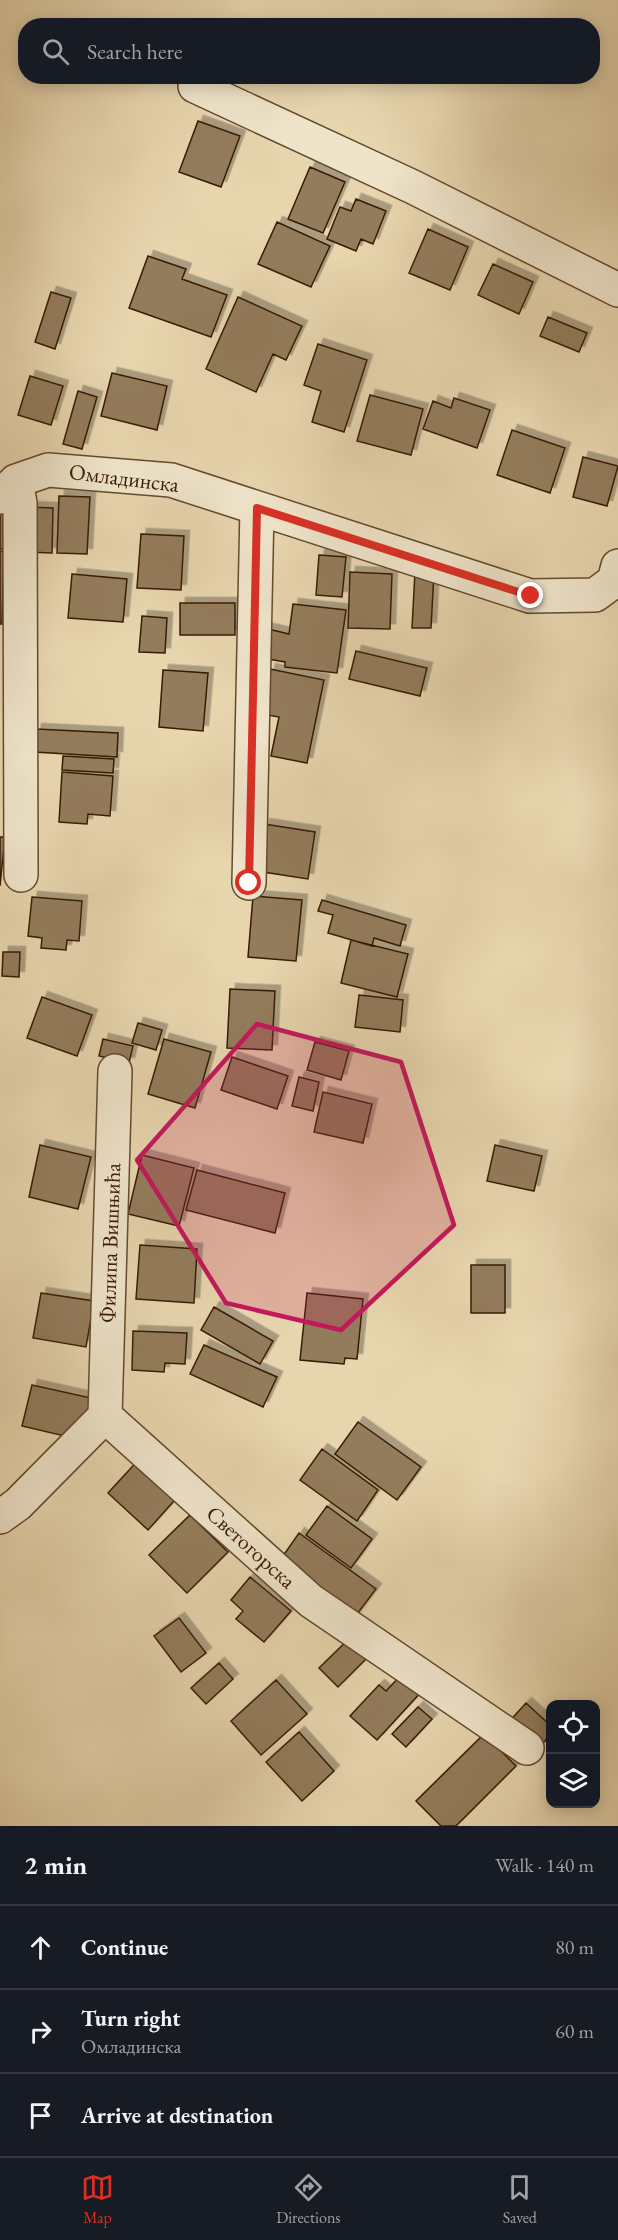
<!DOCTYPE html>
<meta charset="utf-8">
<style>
body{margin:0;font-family:"EB Garamond",serif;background:#20242c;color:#f1f3f6}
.controls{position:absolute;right:18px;bottom:18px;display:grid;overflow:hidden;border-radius:12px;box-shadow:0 3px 15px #0003}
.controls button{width:54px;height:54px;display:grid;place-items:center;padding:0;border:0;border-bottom:2px solid #363941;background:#171b24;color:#f1f3f6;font:30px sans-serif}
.stop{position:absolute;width:18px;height:18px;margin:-14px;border:4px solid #d93025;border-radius:50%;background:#fff}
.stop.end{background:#d93025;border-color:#fff;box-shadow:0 2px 6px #0008}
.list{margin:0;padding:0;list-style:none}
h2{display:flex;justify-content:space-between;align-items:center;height:78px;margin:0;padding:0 24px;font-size:26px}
h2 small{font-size:20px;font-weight:400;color:#9ea1a6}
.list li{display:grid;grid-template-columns:39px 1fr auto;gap:18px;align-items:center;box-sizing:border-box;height:84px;padding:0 24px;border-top:2px solid #363941}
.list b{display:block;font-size:22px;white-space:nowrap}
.list p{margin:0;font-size:20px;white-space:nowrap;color:#9ea1a6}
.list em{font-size:20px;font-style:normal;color:#9ea1a6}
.icon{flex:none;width:33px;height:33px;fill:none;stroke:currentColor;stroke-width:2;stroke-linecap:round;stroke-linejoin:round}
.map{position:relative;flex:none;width:618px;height:1826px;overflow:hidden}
.search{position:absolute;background:#171b24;box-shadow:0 3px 15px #0003;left:18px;right:18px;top:18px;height:66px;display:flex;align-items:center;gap:15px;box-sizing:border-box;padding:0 21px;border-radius:24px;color:#9ea1a6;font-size:22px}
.sheet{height:330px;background:#171b24}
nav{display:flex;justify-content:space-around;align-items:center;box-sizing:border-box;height:84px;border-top:2px solid #363941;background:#171b24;font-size:16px;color:#9ea1a6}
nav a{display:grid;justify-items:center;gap:3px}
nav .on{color:#d93025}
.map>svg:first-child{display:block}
.building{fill:#937c5c;stroke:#391b04;stroke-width:1.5;filter:url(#shadow)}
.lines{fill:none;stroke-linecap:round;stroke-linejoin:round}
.minor-casing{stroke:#644a2e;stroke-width:36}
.minor{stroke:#efe4ca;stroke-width:33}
.route{stroke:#d93025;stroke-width:8}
.marked{fill:#c2185b;fill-opacity:0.2;stroke:#c2185b;stroke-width:4.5;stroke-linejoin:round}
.labels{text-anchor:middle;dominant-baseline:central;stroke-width:5;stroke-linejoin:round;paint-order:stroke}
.street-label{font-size:22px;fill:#391b04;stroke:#efe4ca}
</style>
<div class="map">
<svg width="618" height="1826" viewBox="0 0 618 1826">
<defs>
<filter id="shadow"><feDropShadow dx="5.5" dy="-5.5" stdDeviation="0" flood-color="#0004"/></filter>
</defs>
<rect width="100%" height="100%" fill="#e7d5ae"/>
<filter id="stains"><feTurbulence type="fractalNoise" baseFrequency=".00333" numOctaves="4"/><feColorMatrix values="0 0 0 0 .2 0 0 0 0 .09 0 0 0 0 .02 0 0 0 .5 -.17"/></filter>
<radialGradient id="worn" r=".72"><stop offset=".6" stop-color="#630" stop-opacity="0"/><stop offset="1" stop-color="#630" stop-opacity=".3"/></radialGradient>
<path class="building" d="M198,121L240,136L221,187L179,172Z
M310,167L345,182L323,233L288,219Z
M356,199L386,211L373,244L361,239L356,251L327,239L340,207L351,211Z
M277,222L330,246L311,287L258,264Z
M428,229L468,247L450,290L409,273Z
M148,256L186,269L182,279L227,295L211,337L129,308Z
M493,264L533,282L519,314L478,295Z
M51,292L71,298L55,349L35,342Z
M238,297L302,326L286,360L273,354L256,392L206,369Z
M548,317L587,333L579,352L540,336Z
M318,344L367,360L344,432L312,422L321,391L304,385Z
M112,373L167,386L157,430L101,416Z
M30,376L63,386L51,425L18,415Z
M78,391L97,397L82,449L63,444Z
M370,395L423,409L411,455L357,441Z
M454,398L490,410L477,448L423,429L433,401L451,408Z
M512,430L565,448L550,493L497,475Z
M583,457L618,466L607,506L573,497Z
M59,496L90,497L87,554L57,553Z
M7,502L6,549H0V507Z
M25,507L53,508L52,553L24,552Z
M141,534L184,536L181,590L137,588Z
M0,551L4,552L2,624H0Z
M319,555L346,557L342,597L316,595Z
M350,572L392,574L390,629L348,628Z
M415,572L434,573L431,628H412Z
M72,574L127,579L123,622L68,618Z
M180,603H235V635H180Z
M293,604L346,610L337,673L285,667V662L256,657L260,627L289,634Z
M142,616L167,618L165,653L139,652Z
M356,651L427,668L420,696L349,679Z
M270,669L324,680L307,763L271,756L279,717L261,714Z
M163,670L208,673L203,731L159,727Z
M36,729L118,733L117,757L34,752Z
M63,756L114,759L113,773L62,770Z
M62,772L113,776L110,816L88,814L87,824L59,822Z
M264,824L315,832L308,879L257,871Z
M0,837H5L0,886Z
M253,896L302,900L296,961L248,957Z
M32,897L82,901L79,941L67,940L66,950L41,948L42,938L28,936Z
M322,900L406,925L400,946L374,938L372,946L328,933L333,915L318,911Z
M351,940L408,954L397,997L341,983Z
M3,952H20L19,977L2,976Z
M230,989L275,991L272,1050L227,1048Z
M359,995L403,1000L400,1032L355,1027Z
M42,997L92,1015L77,1056L27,1038Z
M138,1023L162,1030L156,1050L132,1043Z
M103,1039L133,1046L129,1063L99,1056Z
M164,1039L211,1052L195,1108L148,1094Z
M315,1042L349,1051L341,1080L307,1070Z
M232,1057L288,1076L277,1109L221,1090Z
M299,1077L319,1082L313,1111L292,1106Z
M323,1092L372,1104L363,1143L314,1132Z
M40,1145L91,1157L78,1209L29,1197Z
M495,1145L542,1156L534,1191L487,1181Z
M142,1155L194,1168L179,1226L128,1214Z
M197,1170L285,1193L275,1233L186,1210Z
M140,1245L197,1249L194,1303L136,1299Z
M471,1265H505V1313H471Z
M41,1293L94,1301L86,1347L33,1338Z
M307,1293L363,1299L357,1359L345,1358L344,1364L300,1360Z
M214,1307L273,1341L260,1364L201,1330Z
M133,1331L187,1333L185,1364L165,1363L164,1372L132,1370Z
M204,1345L277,1377L263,1407L190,1374Z
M32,1385L91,1398L85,1422L73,1438L22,1426Z
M358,1422L421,1467L397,1500L335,1454Z
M322,1449L378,1490L357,1521L300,1480Z
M143,1455L182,1492L148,1530L108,1493Z
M327,1506L372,1539L351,1568L306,1535Z
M190,1515L228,1552L187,1593L149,1555Z
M299,1533L376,1589L354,1618L278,1563Z
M250,1577L291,1611L264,1642L236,1619L243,1611L231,1600Z
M179,1618L206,1653L181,1672L154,1636Z
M355,1633L373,1652L338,1687L319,1668Z
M219,1663L233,1679L206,1704L191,1688Z
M404,1672L423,1690L377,1740L350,1716L379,1685L386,1691Z
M276,1680L307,1714L261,1755L231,1721Z
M526,1703L550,1725V1735L538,1749L508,1723Z
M418,1707L432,1719L406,1747L392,1734Z
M299,1732L334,1771L302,1801L266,1762Z
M484,1734L516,1766L456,1826H441L416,1801Z"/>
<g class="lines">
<g class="minor-casing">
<path id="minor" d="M195,86L413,187L618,290
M16,481L20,503L21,875
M0,497L16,481L48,470L171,480L530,596L595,595L614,581L618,566
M249,883L257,508
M105,1416L311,1601L527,1748
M105,1416L115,1071
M0,1517L18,1504L105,1416"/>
</g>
<use href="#minor" class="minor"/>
</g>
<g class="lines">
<path class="route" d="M249,883L257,508L531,596"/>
</g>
<path class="marked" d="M257,1024L401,1062L454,1225L341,1330L226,1303L137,1160Z"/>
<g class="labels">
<g class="street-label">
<text transform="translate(124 478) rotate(7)">Омладинска</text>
<text transform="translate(110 1243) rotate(-88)">Филипа Вишњића</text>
<text transform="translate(251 1547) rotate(42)">Светогорска</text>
</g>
</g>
<rect width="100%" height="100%" filter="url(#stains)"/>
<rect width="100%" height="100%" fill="url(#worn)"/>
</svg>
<div class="controls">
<button><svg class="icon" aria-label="locate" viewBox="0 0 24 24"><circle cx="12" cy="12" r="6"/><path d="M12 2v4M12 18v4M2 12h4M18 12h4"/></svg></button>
<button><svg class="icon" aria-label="layers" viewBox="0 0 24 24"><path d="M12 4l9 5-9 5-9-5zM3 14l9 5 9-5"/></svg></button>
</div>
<div class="stop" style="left:249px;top:883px"></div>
<div class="stop end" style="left:531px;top:596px"></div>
<div class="search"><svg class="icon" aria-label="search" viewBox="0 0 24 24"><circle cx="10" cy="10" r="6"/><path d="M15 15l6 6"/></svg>Search here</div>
</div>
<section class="sheet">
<h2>2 min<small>Walk · 140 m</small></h2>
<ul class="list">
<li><svg class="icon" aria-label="ahead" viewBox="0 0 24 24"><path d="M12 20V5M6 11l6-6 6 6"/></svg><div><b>Continue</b></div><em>80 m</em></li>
<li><svg class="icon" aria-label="right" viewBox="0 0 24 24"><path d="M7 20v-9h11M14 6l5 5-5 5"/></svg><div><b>Turn right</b><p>Омладинска</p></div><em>60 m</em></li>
<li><svg class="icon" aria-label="arrive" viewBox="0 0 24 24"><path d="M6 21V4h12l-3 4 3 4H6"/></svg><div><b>Arrive at destination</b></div></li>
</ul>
</section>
<nav>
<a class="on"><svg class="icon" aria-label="map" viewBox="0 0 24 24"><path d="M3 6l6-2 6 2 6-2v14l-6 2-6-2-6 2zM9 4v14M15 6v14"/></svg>Map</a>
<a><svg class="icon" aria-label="directions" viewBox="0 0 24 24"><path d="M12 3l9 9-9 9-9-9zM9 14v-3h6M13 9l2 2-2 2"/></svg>Directions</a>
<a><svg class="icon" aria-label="saved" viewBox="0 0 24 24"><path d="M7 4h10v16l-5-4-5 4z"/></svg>Saved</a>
</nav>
